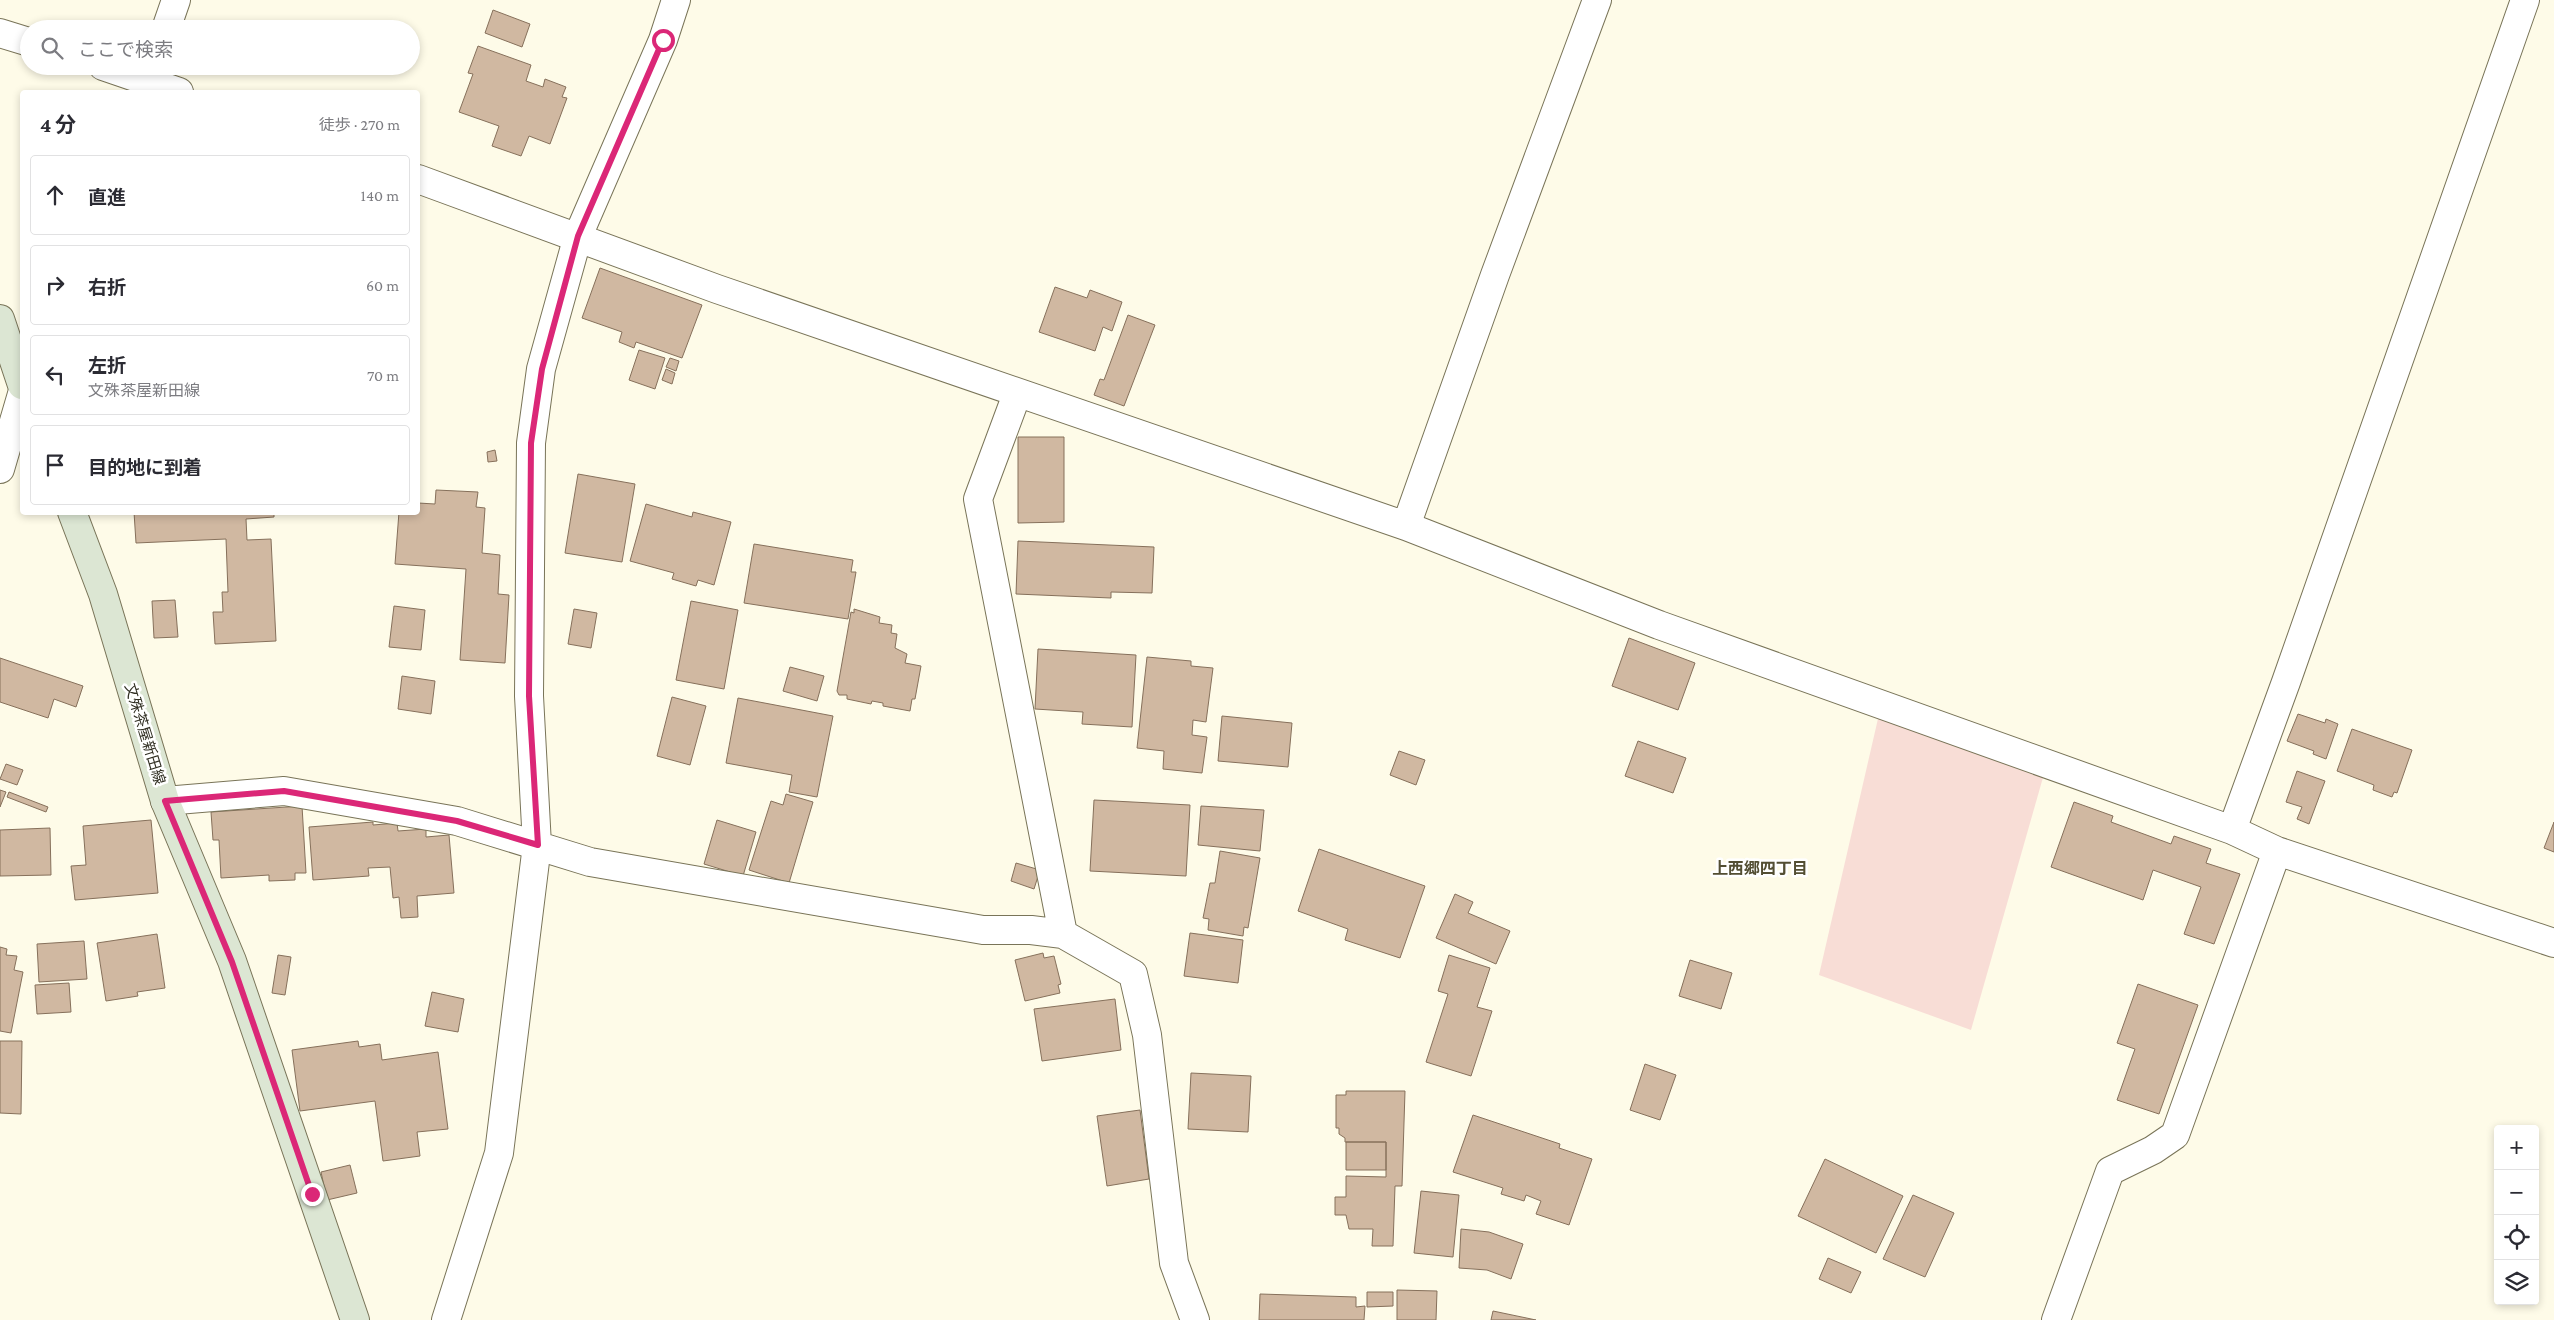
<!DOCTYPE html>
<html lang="ja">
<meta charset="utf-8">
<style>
body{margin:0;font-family:"Crimson Pro","Noto Sans JP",serif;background:#f2f2f3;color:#2b2b33}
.controls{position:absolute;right:15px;bottom:15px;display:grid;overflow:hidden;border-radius:5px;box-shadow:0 2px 8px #0003}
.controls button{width:45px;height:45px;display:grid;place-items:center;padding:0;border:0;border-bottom:1px solid #e1e1e2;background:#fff;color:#2b2b33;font:25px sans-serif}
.stop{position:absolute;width:15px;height:15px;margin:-11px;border:4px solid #db2777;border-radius:50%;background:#fff}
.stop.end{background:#db2777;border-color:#fff;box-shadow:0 1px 5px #0008}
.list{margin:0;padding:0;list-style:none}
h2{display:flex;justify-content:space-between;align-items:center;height:65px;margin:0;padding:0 20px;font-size:21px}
h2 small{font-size:16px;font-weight:400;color:#7c7c81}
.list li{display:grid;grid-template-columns:32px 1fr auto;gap:15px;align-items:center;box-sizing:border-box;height:80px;margin:0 10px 10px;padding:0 10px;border:1px solid #e1e1e2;border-radius:5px}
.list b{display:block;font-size:19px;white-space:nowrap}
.list p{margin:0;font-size:16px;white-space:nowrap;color:#7c7c81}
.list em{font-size:16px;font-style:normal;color:#7c7c81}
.icon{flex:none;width:28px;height:28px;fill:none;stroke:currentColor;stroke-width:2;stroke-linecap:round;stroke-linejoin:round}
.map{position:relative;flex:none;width:2554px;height:1320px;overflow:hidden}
.search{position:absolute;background:#fff;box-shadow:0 2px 8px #0003;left:20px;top:20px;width:400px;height:55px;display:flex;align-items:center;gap:12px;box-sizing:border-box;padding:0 18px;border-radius:28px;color:#7c7c81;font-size:19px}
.panel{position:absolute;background:#fff;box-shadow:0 2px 8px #0003;left:20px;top:90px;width:400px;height:425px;border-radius:5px}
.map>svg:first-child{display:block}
.green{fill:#f8ddd6}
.building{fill:#d0b8a1;stroke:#86705b}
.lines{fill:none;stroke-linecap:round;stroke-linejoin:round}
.minor-casing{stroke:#797458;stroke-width:30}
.secondary-casing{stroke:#797458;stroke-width:30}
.minor{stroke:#fff;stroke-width:28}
.secondary{stroke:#dce6d3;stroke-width:28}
.route{stroke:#db2777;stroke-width:6}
.labels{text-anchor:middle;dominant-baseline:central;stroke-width:5;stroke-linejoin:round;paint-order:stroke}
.street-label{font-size:15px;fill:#302e22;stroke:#fff}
.neighbourhood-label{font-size:16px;font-weight:bold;fill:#534e33;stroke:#fff}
</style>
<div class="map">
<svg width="2554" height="1320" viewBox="0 0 2554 1320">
<rect width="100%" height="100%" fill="#fefbe8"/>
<path class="green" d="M1880,710L2044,774L1971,1030L1819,975Z"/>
<path class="building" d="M493,10L530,24L522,47L485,33Z
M478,46L531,65L526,81L543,87L545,79L566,87L562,97L567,98L550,144L529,136L521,156L492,146L499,126L459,112L473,74L468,73Z
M600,268L702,305L682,358L636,342L634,348L619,342L622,332L582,318Z
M1055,287L1087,298L1090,290L1122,302L1112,331L1103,327L1095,351L1039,332Z
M1128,315L1155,325L1124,406L1094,395L1100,379L1104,380Z
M639,350L665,358L655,389L629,380Z
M670,358L679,361L676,371L666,367Z
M666,369L675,373L672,384L662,380Z
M1018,437H1064V522L1018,523Z
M495,450L497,461L488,462L487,452Z
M578,474L635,484L622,562L565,553Z
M436,490L478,492L476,507L485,508L482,553L500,555L498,594L509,595L505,663L460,660L466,569L395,564L399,512H418V503L435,504Z
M646,504L692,517L693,512L731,522L714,585L698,580L696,586L672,579L674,573L630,561Z
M134,512H274V517L246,519L247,540L271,539L276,641L215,644L213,612H223L222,592H228L226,539L136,543Z
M1018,541L1154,547L1152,593L1111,592V598L1016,594Z
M754,544L853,560L851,572H856L848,619L744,603Z
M175,600L178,637L154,638L152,601Z
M691,601L738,610L724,689L676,680Z
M394,606L425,610L421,650L389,647Z
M574,609L597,613L591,648L568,644Z
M854,609L880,617L879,623L892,625L891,633L897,634L895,648L907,654L905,663L921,666L915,699H912L910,711L883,706V703L872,701L871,704L847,699V695H839L837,691L851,612L854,613Z
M1629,638L1695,663L1678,710L1612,686Z
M1038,649L1136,655L1132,727L1082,724L1083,712L1035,709Z
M1147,657L1191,661V666L1213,668L1206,722L1193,720L1192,735L1207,737L1202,773L1163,769L1164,751L1137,748Z
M0,658L83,686L76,707L54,699L48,718L0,702Z
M790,667L824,676L817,701L783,691Z
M402,676L435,681L431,714L398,709Z
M672,697L706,706L690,765L657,756Z
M738,698L833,716L817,797L789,792L792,775L726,763Z
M2298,714L2325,723L2326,719L2338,724L2326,759L2313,754L2314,751L2287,741Z
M1222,716L1292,723L1288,767L1218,761Z
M2352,729L2412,750L2397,793L2394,792L2392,797L2373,790L2374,785L2337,771Z
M1638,741L1686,758L1673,793L1625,776Z
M1399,751L1425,760L1416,785L1390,775Z
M6,764L23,770L17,785L0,779Z
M2297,771L2325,781L2309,824L2297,819L2302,807L2286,802Z
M0,790L6,792L0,807Z
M9,792L48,807L46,812L7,797Z
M786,794L813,802L789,883L749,870L771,801L783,805Z
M1094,800L1190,805L1186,876L1090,871Z
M2074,802L2113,816L2111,822L2171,844L2174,836L2211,849L2206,863L2240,874L2214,944L2184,934L2201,887L2153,870L2143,900L2051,867Z
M302,806L306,873H295V880L269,881V875L221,878L219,840H213L211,812Z
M1201,806L1264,810L1260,851L1198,845Z
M151,820L158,893L75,900L71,866L86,865L83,826Z
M717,820L756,832L743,876L704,864Z
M373,822V825L397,823L398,831L426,829V837L449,835L454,893L417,896L418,917L401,918L399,897L393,898L390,867L368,868L369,876L313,880L309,827Z
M2554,822V852L2544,848Z
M50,828L51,875L0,876V830Z
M1319,849L1425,886L1400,958L1345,940L1348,929L1298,911Z
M1220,851L1260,858L1248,928L1244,927L1243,936L1208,930L1209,919L1203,918L1210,883H1215Z
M1016,863L1040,870L1034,889L1011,881Z
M1455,894L1473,902L1468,913L1510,931L1496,964L1436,938Z
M1190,933L1243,940L1238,983L1184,976Z
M157,934L165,988L137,992L138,996L106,1001L97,943Z
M84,941L87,979L39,982L37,944Z
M0,947L7,949L6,955L17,956L14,970L23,972L11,1033L0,1031Z
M1043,953L1044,958L1054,956L1061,984L1058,985L1060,993L1025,1001L1015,960Z
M278,955L291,957L285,995L272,993Z
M1449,955L1490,968L1477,1007L1492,1011L1471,1076L1426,1062L1448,994L1438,991Z
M1690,960L1732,973L1721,1009L1679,996Z
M69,983L71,1012L37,1014L35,985Z
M2138,984L2198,1005L2159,1114L2117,1100L2135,1049L2117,1043Z
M432,992L464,999L458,1032L425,1026Z
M1115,999L1121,1050L1042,1061L1034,1009Z
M0,1041H22L21,1114L0,1113Z
M358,1041L359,1047L380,1044L382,1060L438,1052L448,1129L417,1132L420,1156L383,1161L375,1101L300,1111L292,1050Z
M1645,1064L1676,1075L1660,1120L1630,1110Z
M1191,1073L1251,1076L1248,1132L1188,1129Z
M1346,1091H1405L1402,1186H1395L1393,1246H1372L1373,1229H1349L1346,1215H1335V1197H1346V1176L1386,1177V1142H1345V1138L1339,1134V1128H1336V1095H1346Z
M1140,1110L1149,1179L1107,1186L1097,1116Z
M1473,1115L1560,1144L1559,1148L1592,1159L1569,1225L1536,1214L1541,1201L1526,1195L1524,1201L1501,1194L1503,1188L1453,1172Z
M1346,1142H1386V1170H1346Z
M1825,1159L1903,1196L1876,1253L1798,1216Z
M350,1165L357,1193L327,1200L321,1172Z
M1421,1191L1459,1195L1453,1257L1414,1253Z
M1913,1195L1954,1213L1925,1277L1883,1259Z
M1461,1229L1489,1232L1523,1244L1511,1279L1487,1270L1459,1268Z
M1828,1258L1861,1272L1851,1293L1819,1279Z
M1397,1290L1437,1291L1436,1320H1397Z
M1367,1292H1393V1306L1367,1307Z
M1260,1294L1356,1297V1307L1365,1306L1364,1320H1259Z
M1493,1311L1536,1320H1491Z"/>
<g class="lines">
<g class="minor-casing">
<path id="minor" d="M166,29L176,0
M0,33L29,42
M103,66L179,92
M418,179L717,289L1406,526L1659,625L2232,830L2277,851L2554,943
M1017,394L978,499L1063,934
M0,469L22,394
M1406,526L1495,275L1597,0
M165,801L284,791L457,821L590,862L983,930H1031L1063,934L1133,974L1147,1035L1174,1263L1195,1320
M2232,830L2286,682L2525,0
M446,1320L499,1153L537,845L529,696L531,443L541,369L578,236L663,40L676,0
M2056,1320L2110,1171L2153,1150L2175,1135L2277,851"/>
</g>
<g class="secondary-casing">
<path id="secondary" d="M0,319L22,385
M72,512L103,594L165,801L232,961L355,1320"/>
</g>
<use href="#minor" class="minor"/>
<use href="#secondary" class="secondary"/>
</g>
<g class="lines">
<path class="route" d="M312,1194L232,962L165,801L284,791L457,821L538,845L529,696L531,443L542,369L578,236L663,40"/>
</g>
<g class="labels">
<g class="street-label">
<text transform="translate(145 734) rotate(73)">文殊茶屋新田線</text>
</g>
<g class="neighbourhood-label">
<text x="1760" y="868">上西郷四丁目</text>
</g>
</g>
</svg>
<div class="controls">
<button>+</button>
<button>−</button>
<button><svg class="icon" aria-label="locate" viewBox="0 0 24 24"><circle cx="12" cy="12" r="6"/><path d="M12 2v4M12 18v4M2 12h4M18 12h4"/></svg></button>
<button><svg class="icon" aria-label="layers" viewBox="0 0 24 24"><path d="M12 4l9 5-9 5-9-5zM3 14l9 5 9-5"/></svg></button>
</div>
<div class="stop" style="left:663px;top:40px"></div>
<div class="stop end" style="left:312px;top:1194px"></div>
<div class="search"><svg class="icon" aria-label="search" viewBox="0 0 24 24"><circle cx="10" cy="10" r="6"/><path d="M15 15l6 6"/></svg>ここで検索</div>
<section class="panel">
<h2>4 分<small>徒歩 · 270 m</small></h2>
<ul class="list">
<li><svg class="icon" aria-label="ahead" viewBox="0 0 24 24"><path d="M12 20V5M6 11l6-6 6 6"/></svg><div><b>直進</b></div><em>140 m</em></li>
<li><svg class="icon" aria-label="right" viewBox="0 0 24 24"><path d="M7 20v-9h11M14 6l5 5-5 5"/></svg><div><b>右折</b></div><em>60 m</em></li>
<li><svg class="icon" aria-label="left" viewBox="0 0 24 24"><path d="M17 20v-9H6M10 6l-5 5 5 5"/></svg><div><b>左折</b><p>文殊茶屋新田線</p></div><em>70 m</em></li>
<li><svg class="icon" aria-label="arrive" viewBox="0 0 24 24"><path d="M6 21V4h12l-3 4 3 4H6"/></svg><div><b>目的地に到着</b></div></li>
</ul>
</section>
</div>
